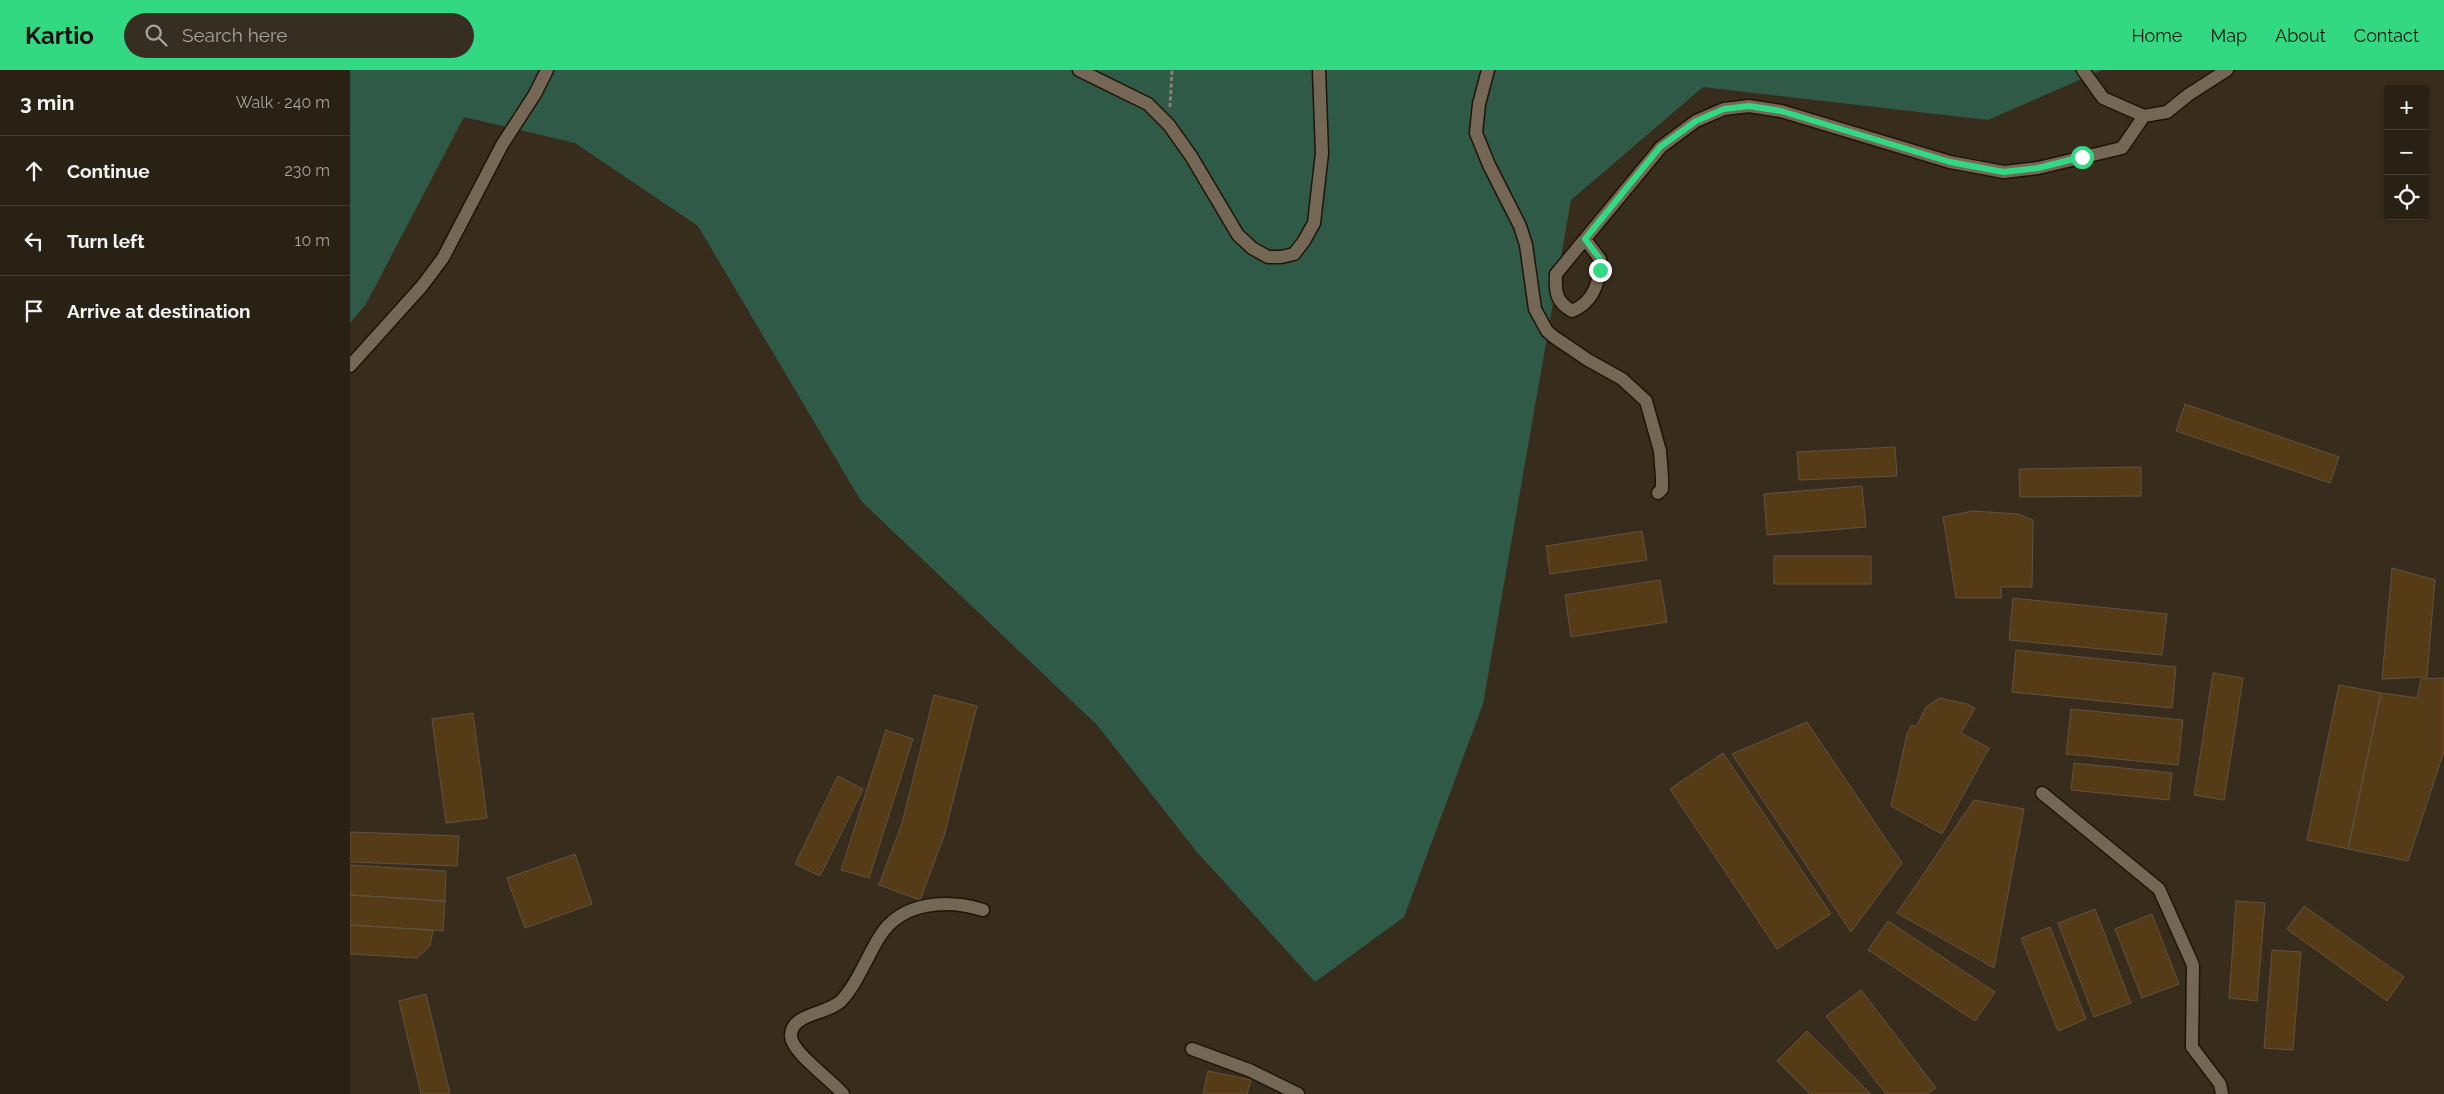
<!DOCTYPE html>
<meta charset="utf-8">
<style>
body{margin:0;font-family:Raleway,sans-serif;background:#362e22;color:#f1f3f6}
.controls{position:absolute;right:15px;top:15px;display:grid;overflow:hidden;border-radius:5px;box-shadow:0 1px 4px #0004}
.controls button{width:45px;height:45px;display:grid;place-items:center;padding:0;border:0;border-bottom:1px solid #463e34;background:#2a2115;color:#f1f3f6;font:25px sans-serif}
.stop{position:absolute;width:15px;height:15px;margin:-11px;border:4px solid #32d882;border-radius:50%;background:#fff}
.stop.end{background:#32d882;border-color:#fff;box-shadow:0 1px 5px #0008}
.list{margin:0;padding:0;list-style:none}
h2{display:flex;justify-content:space-between;align-items:center;height:65px;margin:0;padding:0 20px;font-size:21px}
h2 small{font-size:16px;font-weight:400;color:#a5a3a0}
.list li{display:grid;grid-template-columns:32px 1fr auto;gap:15px;align-items:center;box-sizing:border-box;height:70px;padding:0 20px;border-top:1px solid #463e34}
.list b{display:block;font-size:19px;white-space:nowrap}
.list em{font-size:16px;font-style:normal;color:#a5a3a0}
.icon{flex:none;width:28px;height:28px;fill:none;stroke:currentColor;stroke-width:2;stroke-linecap:round;stroke-linejoin:round}
.map{position:relative;flex:none;width:2094px;height:1024px;overflow:hidden}
header{display:flex;align-items:center;gap:30px;box-sizing:border-box;height:70px;padding:0 25px;background:#32d882;color:#111}
header strong{font-size:24px}
nav{display:flex;gap:28px;margin-inline-start:auto;font-size:18px}
.search{width:350px;height:45px;background:#362e22;display:flex;align-items:center;gap:12px;box-sizing:border-box;padding:0 18px;border-radius:28px;color:#a5a3a0;font-size:19px}
main{display:flex}
aside{flex:1;background:#2a2115}
.map>svg:first-child{display:block}
.green{fill:#305a48}
.building{fill:#553b16;stroke:#605342}
.lines{fill:none;stroke-linecap:round;stroke-linejoin:round}
.minor-casing{stroke:#1f1406;stroke-width:15}
.path{stroke:#897f72;stroke-width:3;stroke-dasharray:4 2.5;stroke-linecap:butt}
.minor{stroke:#756756;stroke-width:12}
.route{stroke:#32d882;stroke-width:6}
</style>
<header>
<strong>Kartio</strong>
<div class="search"><svg class="icon" aria-label="search" viewBox="0 0 24 24"><circle cx="10" cy="10" r="6"/><path d="M15 15l6 6"/></svg>Search here</div>
<nav><a>Home</a><a>Map</a><a>About</a><a>Contact</a></nav>
</header>
<main>
<aside>
<h2>3 min<small>Walk · 240 m</small></h2>
<ul class="list">
<li><svg class="icon" aria-label="ahead" viewBox="0 0 24 24"><path d="M12 20V5M6 11l6-6 6 6"/></svg><div><b>Continue</b></div><em>230 m</em></li>
<li><svg class="icon" aria-label="left" viewBox="0 0 24 24"><path d="M17 20v-9H6M10 6l-5 5 5 5"/></svg><div><b>Turn left</b></div><em>10 m</em></li>
<li><svg class="icon" aria-label="arrive" viewBox="0 0 24 24"><path d="M6 21V4h12l-3 4 3 4H6"/></svg><div><b>Arrive at destination</b></div></li>
</ul>
</aside>
<div class="map">
<svg width="2094" height="1024" viewBox="0 0 2094 1024">
<rect width="100%" height="100%" fill="#382c1c"/>
<path class="green" d="M0,0H1752L1638,50L1353,17L1221,130L1133,634L1054,847L965,912L847,782L747,655L511,431L348,156L225,73L114,47L16,234L0,253Z"/>
<path class="building" d="M1835,334L1989,387L1980,413L1826,361Z
M1545,377L1547,406L1449,410L1447,382Z
M1791,397V426L1670,427L1669,399Z
M1512,416L1516,457L1417,465L1414,424Z
M1623,441L1668,444L1683,450L1682,517H1651V528H1606L1593,447Z
M1292,461L1297,490L1200,504L1196,476Z
M1424,486H1521V514H1424Z
M2042,498L2085,510L2077,607L2032,609Z
M1310,510L1317,552L1221,567L1215,525Z
M1663,528L1817,544L1812,585L1659,570Z
M1666,580L1826,597L1822,638L1662,622Z
M1863,603L1893,608L1874,730L1844,725Z
M2094,608V681L2058,791L1998,779L2031,623L2067,628L2071,609Z
M1989,615L2031,623L1998,779L1957,770Z
M584,625L627,636L594,766L570,830L529,815L552,753Z
M1589,628L1617,634L1625,638L1611,663L1639,678L1592,764L1541,736L1557,664L1562,655L1566,657L1576,637Z
M1721,639L1833,650L1828,695L1716,684Z
M123,643L137,748L96,753L82,649Z
M1457,652L1552,793L1501,862L1382,684Z
M536,660L563,669L519,808L491,800Z
M1373,683L1481,844L1427,879L1320,719Z
M1724,693L1822,703L1819,730L1721,720Z
M488,706L513,719L470,806L445,794Z
M1624,730L1674,739L1644,898L1547,843Z
M0,762L109,766L107,796L0,792Z
M225,784L242,834L175,858L157,808Z
M0,795L96,801L95,831L0,825Z
M0,825L95,831L93,861L0,855Z
M1886,831L1915,833L1907,931L1879,928Z
M1954,836L2054,907L2037,931L1937,859Z
M1745,839L1781,933L1744,947L1708,853Z
M1802,844L1829,914L1792,928L1765,859Z
M1538,851L1645,922L1625,951L1518,880Z
M0,855L83,860L80,876L67,888L0,884Z
M1700,857L1736,949L1708,961L1671,868Z
M1922,880L1951,882L1943,980L1914,978Z
M1511,920L1586,1018L1577,1024H1536L1476,946Z
M76,924L100,1024H71L49,931Z
M1457,961L1521,1024H1460L1427,991Z
M858,1001L901,1010L897,1024H853Z"/>
<g class="lines">
<g class="minor-casing">
<path id="minor" d="M729,0L798,34L819,55L841,86L888,165L902,178L918,187H931L944,184L954,171L964,153L972,83L969,0
M1138,0L1129,34L1126,63L1139,95L1170,156L1176,175L1185,239L1197,261L1204,267L1238,290L1272,309L1296,331L1310,381L1312,407V419L1308,423
M1733,0L1753,28L1794,46
M1235,169L1250,189C1250,212 1244,232 1222,241C1206,232 1205,222 1206,204L1311,77L1346,51L1374,39L1399,36L1431,41L1600,92L1654,102L1688,98L1772,78L1794,46L1817,42L1838,25L1877,0
M0,296L72,216L93,188L152,75L185,24L197,0
M1692,723L1809,819L1843,895L1842,977L1870,1014L1872,1024
M842,979L899,1000L948,1024
M493,1024C482,1010 440,982 441,965C442,943 476,945 491,931C508,913 517,886 530,866C552,831 598,829 633,840"/>
</g>
<path class="path" d="M820,37L822,0"/>
<use href="#minor" class="minor"/>
</g>
<g class="lines">
<path class="route" d="M1250,200V189L1235,169L1310,77L1346,51L1374,39L1399,36L1431,41L1600,92L1654,102L1688,98L1732,87"/>
</g>
</svg>
<div class="controls">
<button>+</button>
<button>−</button>
<button><svg class="icon" aria-label="locate" viewBox="0 0 24 24"><circle cx="12" cy="12" r="6"/><path d="M12 2v4M12 18v4M2 12h4M18 12h4"/></svg></button>
</div>
<div class="stop" style="left:1732px;top:87px"></div>
<div class="stop end" style="left:1250px;top:200px"></div>
</div>
</main>
